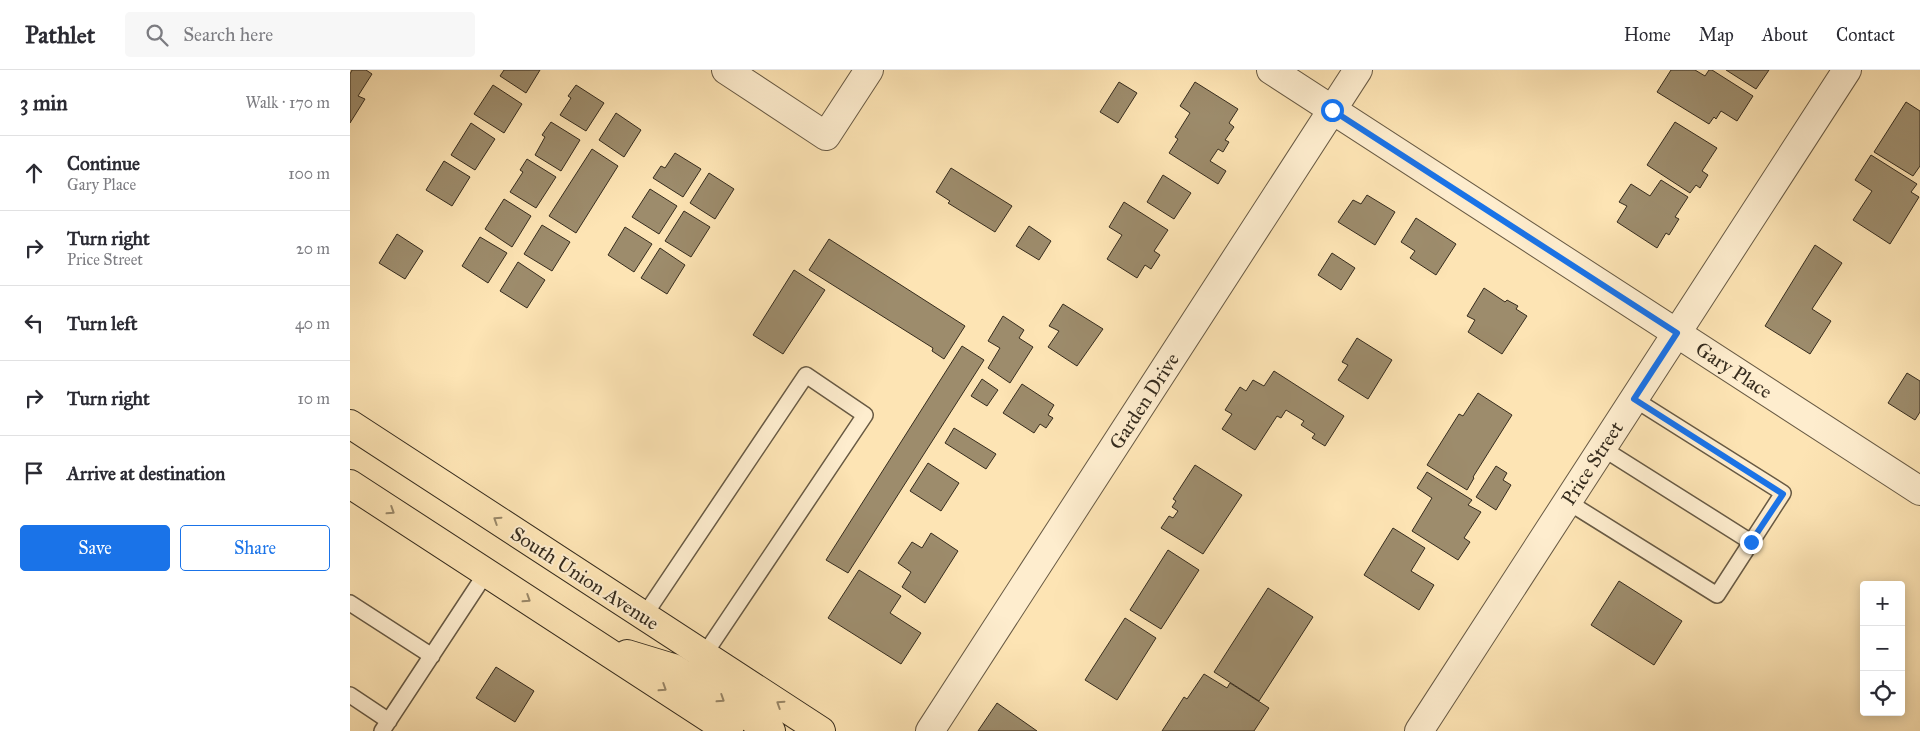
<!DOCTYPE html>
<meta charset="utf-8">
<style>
body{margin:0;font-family:"IM FELL Great Primer",serif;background:#f7f7f7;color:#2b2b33}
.controls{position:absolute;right:15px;bottom:15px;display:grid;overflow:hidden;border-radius:5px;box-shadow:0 2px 12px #0003}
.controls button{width:45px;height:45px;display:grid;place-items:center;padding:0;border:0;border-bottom:1px solid #e1e1e2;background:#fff;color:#2b2b33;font:25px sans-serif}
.stop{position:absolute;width:15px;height:15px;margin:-11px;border:4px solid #1a73e8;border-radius:50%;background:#fff}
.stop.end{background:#1a73e8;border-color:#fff;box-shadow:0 1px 5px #0008}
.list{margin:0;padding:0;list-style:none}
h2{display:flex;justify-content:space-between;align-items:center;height:65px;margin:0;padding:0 20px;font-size:21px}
h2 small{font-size:16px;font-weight:400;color:#7c7c81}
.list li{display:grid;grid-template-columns:32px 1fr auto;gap:15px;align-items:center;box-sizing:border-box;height:75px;padding:0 20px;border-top:1px solid #e1e1e2}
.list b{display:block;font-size:19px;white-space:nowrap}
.list p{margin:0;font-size:16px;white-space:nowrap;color:#7c7c81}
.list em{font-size:16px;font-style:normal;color:#7c7c81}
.actions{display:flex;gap:10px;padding:15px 20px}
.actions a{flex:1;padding:11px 0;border:1px solid #1a73e8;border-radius:5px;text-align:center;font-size:18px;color:#1a73e8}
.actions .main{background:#1a73e8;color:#fff}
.icon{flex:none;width:28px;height:28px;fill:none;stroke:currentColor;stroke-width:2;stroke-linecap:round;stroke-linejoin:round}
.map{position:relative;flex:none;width:1570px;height:661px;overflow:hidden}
header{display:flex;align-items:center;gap:30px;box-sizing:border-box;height:70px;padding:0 25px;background:#fff;border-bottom:1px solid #e1e1e2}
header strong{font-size:24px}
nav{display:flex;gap:28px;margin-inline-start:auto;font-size:18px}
.search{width:350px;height:45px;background:#f7f7f7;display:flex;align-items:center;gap:12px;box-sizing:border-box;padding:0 18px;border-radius:5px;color:#7c7c81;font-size:19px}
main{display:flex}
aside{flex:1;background:#fff}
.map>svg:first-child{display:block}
.building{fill:#9d8c6c;stroke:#362c1e}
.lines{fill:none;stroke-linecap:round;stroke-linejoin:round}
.service-casing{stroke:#685a44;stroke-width:18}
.minor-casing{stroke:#685a44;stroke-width:30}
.primary-casing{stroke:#362c1e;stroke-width:30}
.service{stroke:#feedce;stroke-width:15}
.minor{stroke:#feedce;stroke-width:28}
.primary{stroke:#fde4b4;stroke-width:28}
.oneway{stroke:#9a8869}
.route{stroke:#1a73e8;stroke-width:6}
.labels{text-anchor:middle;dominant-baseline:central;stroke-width:4;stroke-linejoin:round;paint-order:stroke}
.street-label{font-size:20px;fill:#362c1e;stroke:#feedce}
</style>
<header>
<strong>Pathlet</strong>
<div class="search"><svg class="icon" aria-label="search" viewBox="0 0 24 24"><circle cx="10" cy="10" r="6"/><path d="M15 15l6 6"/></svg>Search here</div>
<nav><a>Home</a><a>Map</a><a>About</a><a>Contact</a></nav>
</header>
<main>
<aside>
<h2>3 min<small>Walk · 170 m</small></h2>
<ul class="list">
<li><svg class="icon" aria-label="ahead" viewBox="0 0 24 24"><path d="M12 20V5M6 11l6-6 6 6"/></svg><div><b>Continue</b><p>Gary Place</p></div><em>100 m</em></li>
<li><svg class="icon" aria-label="right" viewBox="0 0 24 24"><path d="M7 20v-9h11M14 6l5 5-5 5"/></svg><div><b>Turn right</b><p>Price Street</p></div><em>20 m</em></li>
<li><svg class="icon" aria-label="left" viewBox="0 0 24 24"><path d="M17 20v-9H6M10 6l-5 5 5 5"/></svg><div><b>Turn left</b></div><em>40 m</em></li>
<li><svg class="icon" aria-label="right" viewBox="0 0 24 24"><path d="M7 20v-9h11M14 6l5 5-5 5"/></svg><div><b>Turn right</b></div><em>10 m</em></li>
<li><svg class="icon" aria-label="arrive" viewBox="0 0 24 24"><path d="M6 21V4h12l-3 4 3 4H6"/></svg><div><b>Arrive at destination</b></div></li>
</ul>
<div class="actions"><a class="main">Save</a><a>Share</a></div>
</aside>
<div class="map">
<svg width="1570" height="661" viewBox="0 0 1570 661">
<rect width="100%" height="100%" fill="#fde4b4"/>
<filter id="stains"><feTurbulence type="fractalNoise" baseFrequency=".004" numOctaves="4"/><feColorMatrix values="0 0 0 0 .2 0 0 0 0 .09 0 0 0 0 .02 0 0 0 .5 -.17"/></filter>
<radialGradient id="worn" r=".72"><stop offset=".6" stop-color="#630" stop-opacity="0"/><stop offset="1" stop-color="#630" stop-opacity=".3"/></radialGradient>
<path class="building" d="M2,0H16L22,4L8,26L15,29L0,53V4Z
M154,0H190L176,23L150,6Z
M1321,0H1345L1355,6L1359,0H1362L1403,26L1387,51L1371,41L1366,49L1364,47L1359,54L1307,22Z
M1376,0H1419L1406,19Z
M769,12L787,23L768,53L750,42Z
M845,12L888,39L879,53L884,57L875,70L879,72L873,82L868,79L860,91L876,101L868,114L819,83L828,69L825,67L840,43L830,36Z
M143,15L172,34L154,63L124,44Z
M226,15L254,33L236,61L210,45L221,28L218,26Z
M1556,32L1570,41V96L1563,106L1524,82Z
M266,43L291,60L274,87L249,70Z
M201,52L230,70L211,101L185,85L195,67L192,65Z
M1325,52L1367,78L1352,101L1358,105L1350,118L1346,115L1340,123L1297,95Z
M121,53L145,69L125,100L101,85Z
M242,79L268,96L226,163L199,146Z
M325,83L351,99L333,127L303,108L311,96L315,98Z
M1521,85L1567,114L1561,122L1569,127L1540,174L1503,150L1522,121L1505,110Z
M177,89L206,107L186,138L160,122L173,102L170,100Z
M94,91L120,107L102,136L76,120Z
M601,98L662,136L645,162L598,133L600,131L586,122Z
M359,103L384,119L365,149L340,133Z
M813,105L841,123L824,149L797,132Z
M1311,110L1338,127L1325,147L1329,149L1319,165L1316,163L1307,178L1267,152L1277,136L1269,132L1281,114L1300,126Z
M300,119L327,136L309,164L282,147Z
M1017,125L1045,142L1025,175L988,152L1003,130L1011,134Z
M154,129L181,146L162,177L135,159Z
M774,132L818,160L804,181L810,185L801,199L795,195L787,208L757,189L772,165L759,157Z
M334,141L360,157L341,187L315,171Z
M1066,148L1106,174L1086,205L1060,188L1065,181L1051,172Z
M192,155L220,172L202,201L174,184Z
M679,156L701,171L689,190L666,176Z
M275,157L302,174L284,202L258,185Z
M47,164L73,181L55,209L29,193Z
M130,167L157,183L138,213L112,196Z
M479,169L615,256L594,289L582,281L583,278L459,200Z
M1465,175L1492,193L1462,239L1481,251L1460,284L1415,256Z
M310,178L335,195L317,224L291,208Z
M982,183L1005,198L991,220L968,205Z
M168,192L195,210L177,238L150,221Z
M444,200L475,220L433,284L403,265Z
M1134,218L1155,232L1157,230L1168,236L1166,239L1177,246L1152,284L1118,262L1125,250L1117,246Z
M713,234L753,259L727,296L698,277L709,261L699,256Z
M653,246L674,260L669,268L683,277L660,313L638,298L650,278L638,271Z
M1007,268L1042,290L1018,329L988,310L998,295L992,292Z
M612,276L634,290L498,503L476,490Z
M924,301L994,346L975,376L962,368L965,364L951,355L954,351L936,340L931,348L927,346L905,380L872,359L882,344L875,340L890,317L896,321L903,310L914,316Z
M1557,303L1570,311V342L1565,350L1538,333Z
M632,309L648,320L637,336L621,326Z
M672,314L704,335L698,345L703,348L696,358L690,354L684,363L653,343Z
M1128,323L1162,345L1123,407L1124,408L1117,420L1077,395L1109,344L1113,346Z
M604,358L646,384L636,399L595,373Z
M578,393L609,413L591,441L560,421Z
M845,395L892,425L853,484L811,458L819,446L823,448L828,441L822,437L826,431L823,429Z
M1146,396L1157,403L1153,410L1161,415L1146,440L1126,427Z
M1077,402L1122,430L1118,435L1131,442L1114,468L1120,472L1108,490L1062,461L1082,428L1067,418Z
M1043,458L1075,478L1061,501L1084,515L1069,540L1014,505Z
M581,463L608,481L575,533L552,517L561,502L548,493L562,472L572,478Z
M818,480L849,500L811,559L780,540Z
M509,500L551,526L540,543L571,563L551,594L478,548Z
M1269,511L1332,551L1304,595L1241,555Z
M918,518L963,547L909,631L864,602Z
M775,548L806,568L767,630L735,610Z
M146,597L184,621L165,652L126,628Z
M854,604L877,618L880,613L919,638L904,661H812L834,627L837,629Z
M647,633L687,661H628Z"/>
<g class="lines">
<g class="service-casing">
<path id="service" d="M1252,378L1401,472
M1218,432L1367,525L1433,423L1284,329
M0,533L82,586
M294,546L456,305L515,345L354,585
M0,625L39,651
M32,661L136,503"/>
</g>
<g class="minor-casing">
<path id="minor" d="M376,0L476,66L519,0
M921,0L1570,421
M580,661L1008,0
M1069,661L1497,0"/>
</g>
<g class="primary-casing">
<path id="primary" d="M0,354L471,661
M0,414L379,661
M277,584L323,598L421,661"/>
</g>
<use href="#service" class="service"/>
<use href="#minor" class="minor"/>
<use href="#primary" class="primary"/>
</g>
<defs><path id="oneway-chevron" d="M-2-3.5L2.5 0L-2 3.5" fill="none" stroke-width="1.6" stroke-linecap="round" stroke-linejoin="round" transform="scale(1.25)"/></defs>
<g class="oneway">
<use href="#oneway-chevron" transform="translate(41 441) rotate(33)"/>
<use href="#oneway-chevron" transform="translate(147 450) rotate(-147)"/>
<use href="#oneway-chevron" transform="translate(177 529) rotate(33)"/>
<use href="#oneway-chevron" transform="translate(313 618) rotate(33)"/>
<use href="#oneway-chevron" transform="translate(371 629) rotate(33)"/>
<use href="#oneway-chevron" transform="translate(430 634) rotate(-147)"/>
</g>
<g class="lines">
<path class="route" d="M982,40L1327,263L1284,329L1433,424L1401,472"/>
</g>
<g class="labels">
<g class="street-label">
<text transform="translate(1384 300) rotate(33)">Gary Place</text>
<text transform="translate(794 331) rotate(-57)">Garden Drive</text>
<text transform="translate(1242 393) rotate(-57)">Price Street</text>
<text transform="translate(235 508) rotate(33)">South Union Avenue</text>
</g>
</g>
<rect width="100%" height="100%" filter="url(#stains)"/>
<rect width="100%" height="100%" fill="url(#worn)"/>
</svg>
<div class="controls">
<button>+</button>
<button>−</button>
<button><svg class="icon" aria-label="locate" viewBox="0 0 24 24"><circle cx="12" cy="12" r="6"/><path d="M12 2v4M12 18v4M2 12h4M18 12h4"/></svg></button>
</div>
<div class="stop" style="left:982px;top:40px"></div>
<div class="stop end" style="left:1401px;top:472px"></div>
</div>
</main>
